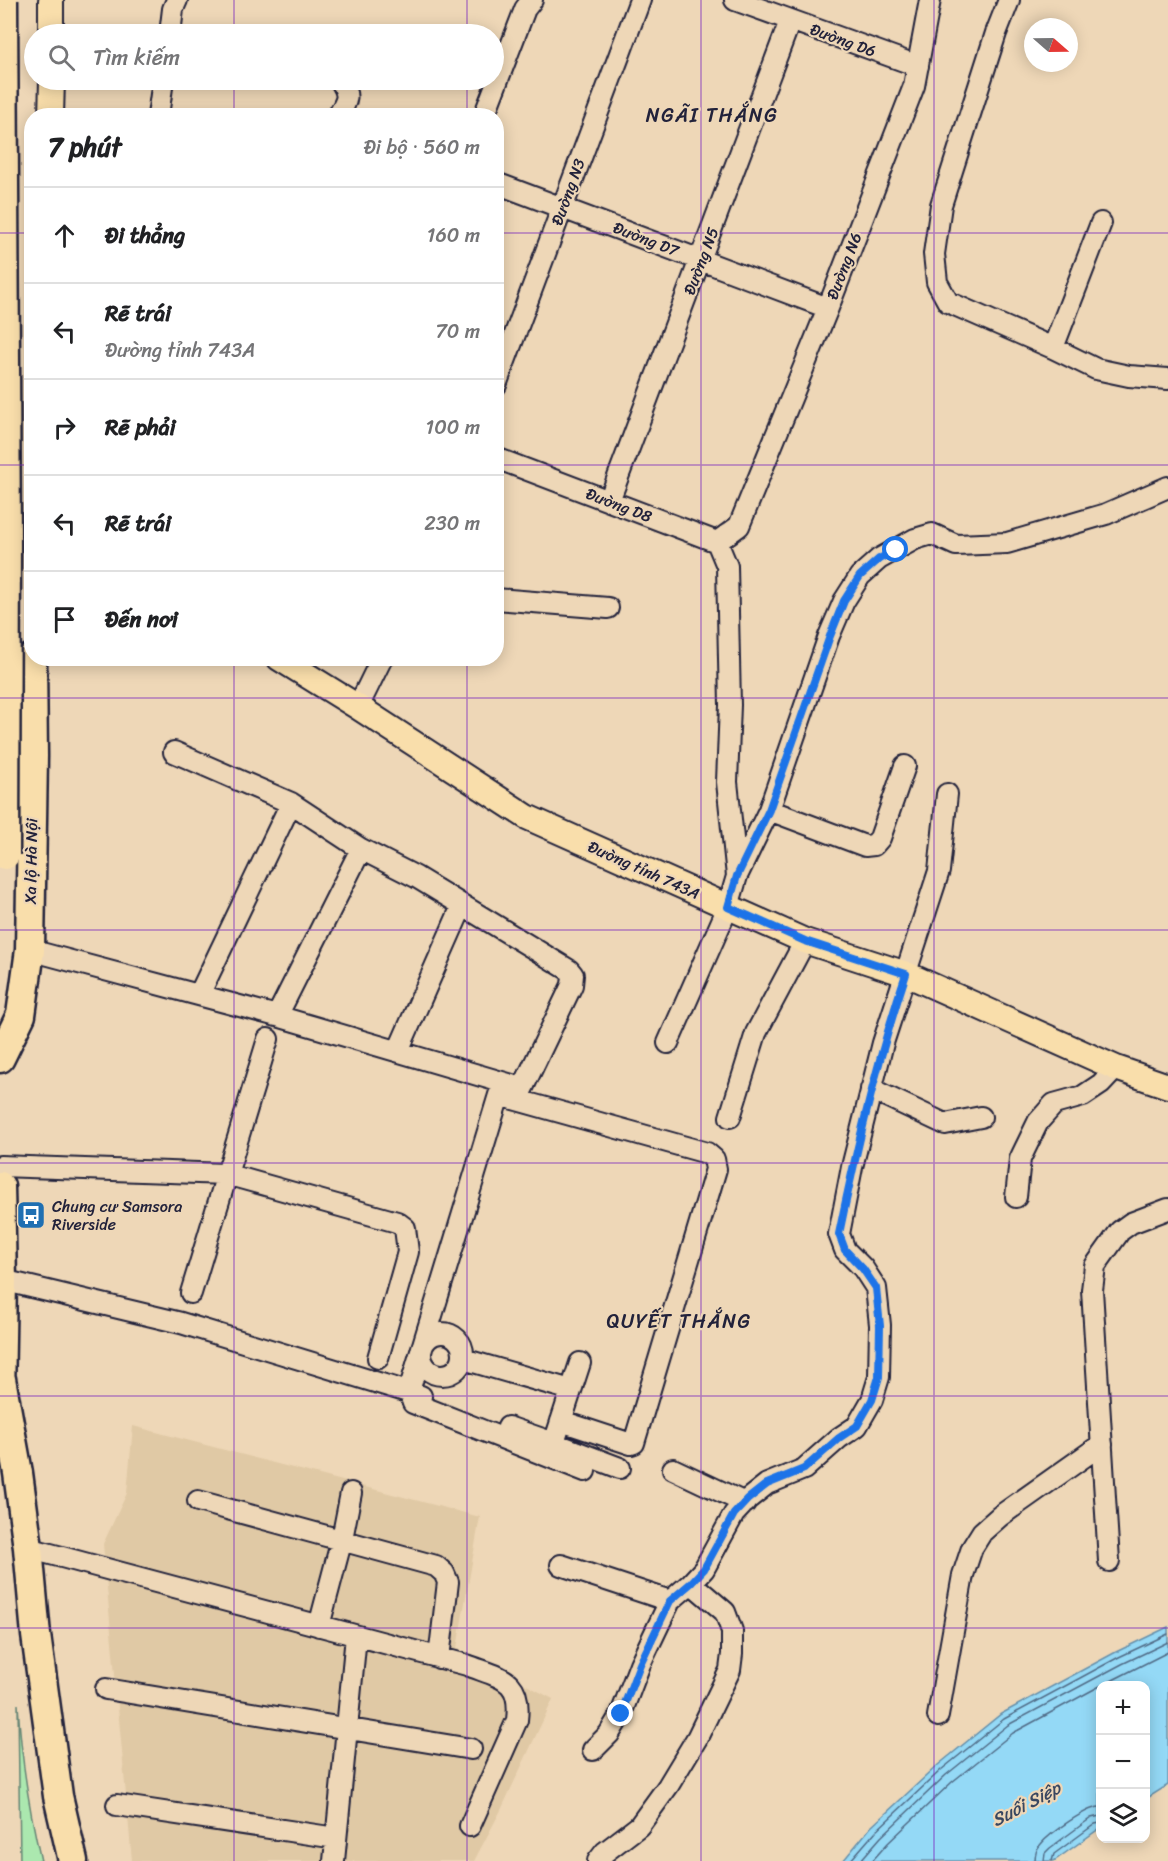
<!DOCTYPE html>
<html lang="vi">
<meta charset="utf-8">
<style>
body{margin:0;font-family:Sriracha,sans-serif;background:#f2f2f2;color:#202124}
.controls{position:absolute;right:18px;bottom:18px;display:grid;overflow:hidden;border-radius:12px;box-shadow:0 3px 15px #0003}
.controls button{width:54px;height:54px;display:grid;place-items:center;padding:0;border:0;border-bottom:2px solid #e0e0e0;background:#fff;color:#202124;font:30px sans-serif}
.compass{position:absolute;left:1024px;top:18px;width:54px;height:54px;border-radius:50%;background:#fff;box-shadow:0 3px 15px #0003;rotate:110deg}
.stop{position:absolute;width:18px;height:18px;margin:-14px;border:4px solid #1a73e8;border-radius:50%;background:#fff}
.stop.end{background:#1a73e8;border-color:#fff;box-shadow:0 2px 6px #0008}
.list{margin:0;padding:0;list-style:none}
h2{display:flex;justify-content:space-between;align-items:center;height:78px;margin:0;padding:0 24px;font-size:26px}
h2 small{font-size:20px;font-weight:400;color:#757577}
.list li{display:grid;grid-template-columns:39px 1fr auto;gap:18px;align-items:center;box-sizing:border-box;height:96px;padding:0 24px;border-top:2px solid #e0e0e0}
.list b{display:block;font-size:22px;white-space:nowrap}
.list p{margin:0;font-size:20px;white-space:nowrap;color:#757577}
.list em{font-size:20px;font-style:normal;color:#757577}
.icon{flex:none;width:33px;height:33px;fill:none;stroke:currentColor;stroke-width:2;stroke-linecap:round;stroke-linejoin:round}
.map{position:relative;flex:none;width:1168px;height:1861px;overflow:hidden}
.search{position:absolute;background:#fff;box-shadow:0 3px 15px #0003;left:24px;top:24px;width:480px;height:66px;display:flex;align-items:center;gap:15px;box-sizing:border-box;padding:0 21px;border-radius:33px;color:#757577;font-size:22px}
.panel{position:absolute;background:#fff;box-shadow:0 3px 15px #0003;left:24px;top:108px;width:480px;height:558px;border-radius:24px}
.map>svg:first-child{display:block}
.built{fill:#e0c9a5}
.green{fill:#abe8af;stroke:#668575;stroke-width:1.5}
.water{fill:#94d9f6;stroke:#6690ab;stroke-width:1.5}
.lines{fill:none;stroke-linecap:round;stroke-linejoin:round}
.shore{stroke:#506b86;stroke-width:1.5}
.minor-casing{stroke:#22223b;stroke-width:24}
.major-casing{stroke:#22223b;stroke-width:28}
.highway-casing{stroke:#22223b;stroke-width:33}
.minor{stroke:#eed7b7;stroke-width:20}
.major{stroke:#f9deab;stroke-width:24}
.highway{stroke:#f9deab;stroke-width:28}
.highway-bridge-casing{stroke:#22223b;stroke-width:33;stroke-linecap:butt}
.highway-bridge{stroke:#f9deab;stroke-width:28}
.route{stroke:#1a73e8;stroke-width:8}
.grid{fill:none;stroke:#7b2cbf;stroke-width:1.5;stroke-opacity:0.55}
.labels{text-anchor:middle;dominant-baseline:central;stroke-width:4.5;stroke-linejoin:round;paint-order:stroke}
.street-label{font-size:16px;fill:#22223b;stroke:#eed7b7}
.poi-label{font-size:16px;fill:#22223b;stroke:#eed7b7;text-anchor:start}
.water-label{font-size:18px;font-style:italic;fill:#394760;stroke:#eed7b7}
.quarter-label{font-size:20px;letter-spacing:1.5px;fill:#22223b;stroke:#eed7b7}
</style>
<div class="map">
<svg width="1168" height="1861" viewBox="0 0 1168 1861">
<rect width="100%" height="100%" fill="#eed7b7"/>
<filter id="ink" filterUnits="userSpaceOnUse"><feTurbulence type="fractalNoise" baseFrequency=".0167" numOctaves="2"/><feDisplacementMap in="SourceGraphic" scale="12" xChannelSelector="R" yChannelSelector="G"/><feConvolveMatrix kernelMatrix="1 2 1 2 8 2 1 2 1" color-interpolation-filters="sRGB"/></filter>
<g filter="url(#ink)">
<path class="built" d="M133,1426L480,1517L457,1648L553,1699L501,1810L474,1861H132L103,1544L127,1493Z"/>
<path class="green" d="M18,1704C21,1758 29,1809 41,1861H20Z"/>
<path class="water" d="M1168,1627V1785L1146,1799V1686H1100V1828L1054,1861H843L871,1827L938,1765L1001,1714L1116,1652Z"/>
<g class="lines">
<path class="shore" d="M1101,1686L1168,1652
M850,1861L876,1831L941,1770L1004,1719L1119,1657L1168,1634
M860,1861L881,1837L946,1775L1008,1725L1122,1664L1168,1642
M872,1861L888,1843L952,1782L1013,1733L1100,1686
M1035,1861C1035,1854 1036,1849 1041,1844C1050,1833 1087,1807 1100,1807
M1044,1861L1045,1853L1050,1848L1091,1818L1100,1816
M1052,1861L1054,1854L1095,1824L1100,1823"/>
<g class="minor-casing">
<path id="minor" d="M735,0L918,66
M1009,0L996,33L941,205L934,254L937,282L948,302L1053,348L1096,369L1129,376L1168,379
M170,34L173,9L177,0
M158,116L163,80
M338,116C348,99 350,96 340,80
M484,116L525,9L532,0
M496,183L828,308
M1053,348L1101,223
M496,385L640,0
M496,458L717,542L739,526L828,308L914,86L930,0
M609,501L790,21
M717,542L727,566L730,705L727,782L737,876
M496,599L608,608
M358,707L382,658
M174,752L291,803L361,849L416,877L569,970L573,975L572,985L517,1100
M769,810L865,846L874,845L880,838L905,766
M30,950L277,1016L522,1088
M199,995L291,803
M277,1016L361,849
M668,1043L728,907L737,876L769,810L829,636L844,601L860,576L879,559L915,539L932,534L956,545L1007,543L1106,514L1168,487
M398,1051L462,906
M871,1089L945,1124L981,1117
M730,1117L756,1033L805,941
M0,1166L226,1174L397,1222L405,1228L408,1252L378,1358
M1016,1197L1020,1159L1038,1122L1054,1104L1083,1096L1101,1084L1116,1068
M2,1280L181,1323L421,1396
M191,1293L268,1039
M421 1354a21 21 0 1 1 42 0a21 21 0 1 1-42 0Z
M463,1359L571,1390
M561,1421L631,1444L634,1443L716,1169L714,1159L707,1153L499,1095L409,1391L413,1403L585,1471
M508,1427L554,1443L580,1363
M554,1443L620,1468
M673,1469L745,1503
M198,1501L436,1566L444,1573L448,1582L439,1658
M28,1548L467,1665C501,1678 522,1678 517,1720L470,1826
M1109,1561L1092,1290L1095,1266L1120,1231L1131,1223L1168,1209
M561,1565L670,1601
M319,1626L342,1539L351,1493
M106,1689L471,1749
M938,1716L963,1575L972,1548L982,1532L1000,1516L1102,1444
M593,1750L609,1734L621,1714L640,1664L670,1601L691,1583L704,1569L734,1514L748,1499L767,1484L804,1469L839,1438L857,1426L872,1400L879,1377L880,1325L876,1288L863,1268L845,1250L839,1234L852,1167L883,1043L939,871L947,794
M117,1805L336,1838
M334,1861L356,1636
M598,1861L605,1852L639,1826L668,1786L697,1738L730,1670L732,1654V1631L725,1612L691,1583"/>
</g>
<g class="major-casing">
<path id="major" d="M51,0V34
M51,116L52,80
M279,658L358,707L527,817L805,941L906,974L1116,1068L1168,1086"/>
</g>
<g class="highway-casing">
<path id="highway" d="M0,1058L21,1015L30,950L33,756L32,658
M0,1186L2,1280L0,1397
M1,1379L18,1473L28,1548L36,1635L58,1796L73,1861"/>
</g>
<use href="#minor" class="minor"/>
<use href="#major" class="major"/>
<use href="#highway" class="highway"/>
<g class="highway-bridge-casing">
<path id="highway-bridge" d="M3,0L6,545L5,855"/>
</g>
<use href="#highway-bridge" class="highway-bridge"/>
</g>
</g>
<g class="lines" filter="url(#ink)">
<path class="route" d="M621,1714L640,1664L670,1601L691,1583L704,1569L734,1514L748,1499L767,1484L804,1469L839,1438L857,1426L872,1400L879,1377L880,1326L876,1288L863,1269L845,1250L839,1234C857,1146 877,1060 906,974L805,941L728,907L737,876L769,810L830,636L844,601L860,576L879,559L896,550"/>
</g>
<path class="grid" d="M234,0V34M467,0V34M701,0V1861M934,0V1861M234,80V116M467,80V116M0,233H32M496,233H1168M0,465H32M496,465H1168M234,658V1861M467,658V1861M0,698H1168M0,930H1168M0,1163H1168M0,1396H1168M0,1628H1168"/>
<defs>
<g id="bus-square" transform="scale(1.5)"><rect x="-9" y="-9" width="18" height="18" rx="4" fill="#1f6fb2" stroke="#eed7b7"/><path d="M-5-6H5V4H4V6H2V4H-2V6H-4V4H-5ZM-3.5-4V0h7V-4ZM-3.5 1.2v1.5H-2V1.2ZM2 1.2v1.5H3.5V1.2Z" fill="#fff"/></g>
</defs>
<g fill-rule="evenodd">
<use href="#bus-square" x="31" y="1215"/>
</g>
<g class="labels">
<g class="street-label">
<text transform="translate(843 40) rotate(20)">Đường D6</text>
<text transform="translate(568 192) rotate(-70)">Đường N3</text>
<text transform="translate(646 239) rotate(21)">Đường D7</text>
<text transform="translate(701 261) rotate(-69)">Đường N5</text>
<text transform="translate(844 266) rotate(-69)">Đường N6</text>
<text transform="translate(619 505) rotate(21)">Đường D8</text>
<text transform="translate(31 861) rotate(-89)">Xa lộ Hà Nội</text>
<text transform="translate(644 870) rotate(24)">Đường tỉnh 743A</text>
</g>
<g class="poi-label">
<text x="52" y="1206">Chung cư Samsora<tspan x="52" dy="18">Riverside</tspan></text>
</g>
<g class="water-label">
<text transform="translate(1026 1804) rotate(-28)">Suối Siệp</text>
</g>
<g class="quarter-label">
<text x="712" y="115">NGÃI THẮNG</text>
<text x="679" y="1321">QUYẾT THẮNG</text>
</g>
</g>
</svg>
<div class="controls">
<button>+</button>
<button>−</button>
<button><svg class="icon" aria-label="layers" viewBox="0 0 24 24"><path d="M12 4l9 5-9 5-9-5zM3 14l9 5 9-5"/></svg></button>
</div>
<svg class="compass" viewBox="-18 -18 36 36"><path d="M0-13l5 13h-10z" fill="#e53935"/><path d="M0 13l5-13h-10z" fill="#757577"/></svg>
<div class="stop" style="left:896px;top:550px"></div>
<div class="stop end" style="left:621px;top:1714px"></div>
<div class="search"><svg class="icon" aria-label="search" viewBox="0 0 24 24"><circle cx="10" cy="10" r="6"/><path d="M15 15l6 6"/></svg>Tìm kiếm</div>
<section class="panel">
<h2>7 phút<small>Đi bộ · 560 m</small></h2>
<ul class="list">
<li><svg class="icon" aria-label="ahead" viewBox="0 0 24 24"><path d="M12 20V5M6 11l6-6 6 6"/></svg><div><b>Đi thẳng</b></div><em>160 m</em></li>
<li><svg class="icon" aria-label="left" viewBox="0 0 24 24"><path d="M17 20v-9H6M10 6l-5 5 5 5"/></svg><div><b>Rẽ trái</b><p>Đường tỉnh 743A</p></div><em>70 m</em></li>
<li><svg class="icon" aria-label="right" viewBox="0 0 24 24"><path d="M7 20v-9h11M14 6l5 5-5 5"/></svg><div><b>Rẽ phải</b></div><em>100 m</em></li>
<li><svg class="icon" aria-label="left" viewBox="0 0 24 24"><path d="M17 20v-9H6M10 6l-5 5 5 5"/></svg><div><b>Rẽ trái</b></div><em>230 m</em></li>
<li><svg class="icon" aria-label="arrive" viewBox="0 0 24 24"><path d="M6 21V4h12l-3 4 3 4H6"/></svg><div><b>Đến nơi</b></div></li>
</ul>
</section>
</div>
